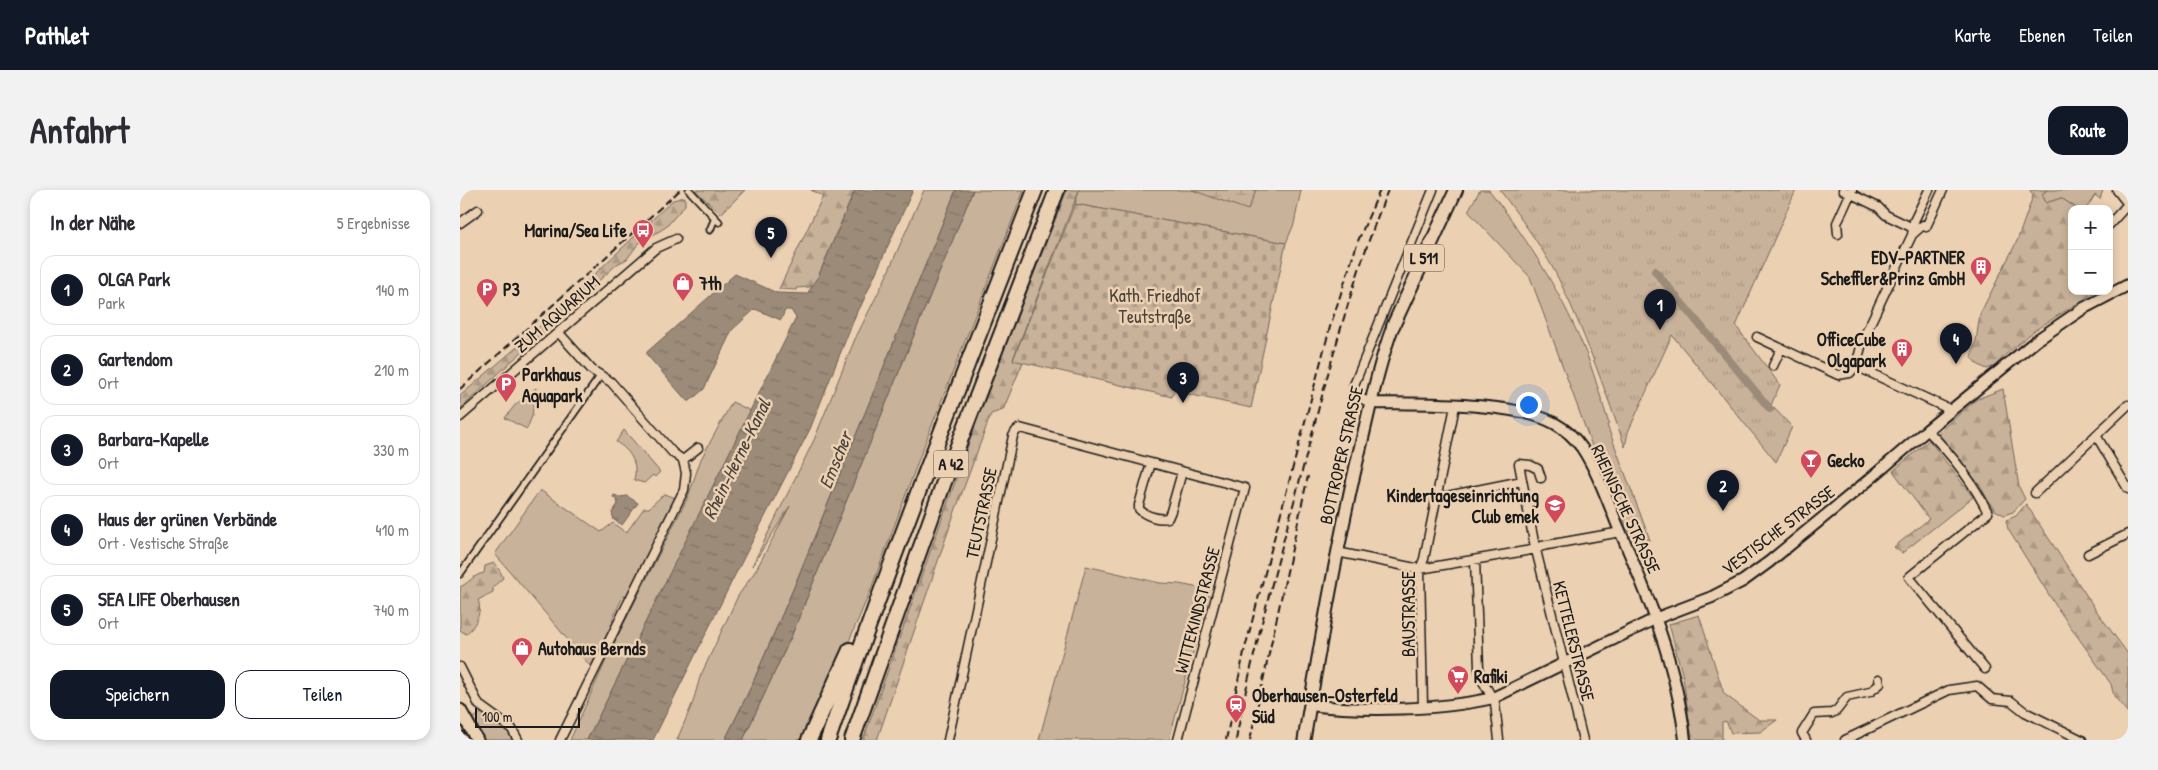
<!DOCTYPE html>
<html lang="de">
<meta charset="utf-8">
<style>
body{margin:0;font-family:"Patrick Hand",sans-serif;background:#f2f2f3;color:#2b2b33}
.controls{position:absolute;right:15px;top:15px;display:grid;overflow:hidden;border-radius:10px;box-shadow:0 2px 8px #0003}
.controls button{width:45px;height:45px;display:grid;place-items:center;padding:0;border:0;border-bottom:1px solid #e1e1e2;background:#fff;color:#2b2b33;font:25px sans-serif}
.scale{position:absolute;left:15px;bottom:12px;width:105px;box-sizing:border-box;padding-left:5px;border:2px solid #1c1c1c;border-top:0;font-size:14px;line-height:18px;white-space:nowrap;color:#1c1c1c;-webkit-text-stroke:4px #ebd0b2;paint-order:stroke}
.you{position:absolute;left:1068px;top:214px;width:18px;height:18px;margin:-12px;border:4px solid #fff;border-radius:50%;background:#1a73e8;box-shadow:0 0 0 8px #1a73e833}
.badge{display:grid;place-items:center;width:32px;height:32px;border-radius:50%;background:#111827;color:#fff;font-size:16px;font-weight:700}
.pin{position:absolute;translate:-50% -41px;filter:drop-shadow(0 1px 2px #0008)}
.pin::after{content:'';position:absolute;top:26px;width:18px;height:15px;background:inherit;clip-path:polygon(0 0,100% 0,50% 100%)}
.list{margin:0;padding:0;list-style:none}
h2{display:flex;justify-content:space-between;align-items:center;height:65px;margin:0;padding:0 20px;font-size:21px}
h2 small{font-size:16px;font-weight:400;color:#7c7c81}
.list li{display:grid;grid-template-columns:32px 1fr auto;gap:15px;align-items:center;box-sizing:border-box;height:70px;margin:0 10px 10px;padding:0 10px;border:1px solid #e1e1e2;border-radius:15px}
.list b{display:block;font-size:19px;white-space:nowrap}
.list p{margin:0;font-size:16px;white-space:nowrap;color:#7c7c81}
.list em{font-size:16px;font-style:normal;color:#7c7c81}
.actions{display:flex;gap:10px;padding:15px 20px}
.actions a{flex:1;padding:11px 0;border:1px solid #111827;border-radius:15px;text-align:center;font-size:18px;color:#111827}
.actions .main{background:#111827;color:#fff}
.map{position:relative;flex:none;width:1668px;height:550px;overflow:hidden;border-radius:15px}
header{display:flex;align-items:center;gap:30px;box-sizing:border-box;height:70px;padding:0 25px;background:#111827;color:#fff}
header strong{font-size:24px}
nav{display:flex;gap:28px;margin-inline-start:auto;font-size:18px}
.intro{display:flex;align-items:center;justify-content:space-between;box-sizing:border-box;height:120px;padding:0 30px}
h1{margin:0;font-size:35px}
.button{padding:12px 22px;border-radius:15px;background:#111827;color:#fff;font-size:18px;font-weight:700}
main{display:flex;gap:30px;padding:0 30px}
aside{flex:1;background:#fff;border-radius:15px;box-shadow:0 2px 8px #0003}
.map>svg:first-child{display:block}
.grass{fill:#c9b29a;stroke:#72675b}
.forest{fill:url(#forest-firs);stroke:#72675b}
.wetland{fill:url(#wetland-marsh);stroke:#72675b}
.cemetery{fill:url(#cemetery-stones);stroke:#72675b}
.park{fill:url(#park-tufts);stroke:#72675b}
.water{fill:url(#water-ripples);stroke:#695f54}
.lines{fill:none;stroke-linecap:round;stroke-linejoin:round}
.canal{stroke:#9c8b79;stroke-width:8}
.pedestrian-casing{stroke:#1c1c1c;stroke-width:9}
.minor-casing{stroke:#1c1c1c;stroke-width:11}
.tertiary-casing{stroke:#1c1c1c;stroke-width:14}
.secondary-casing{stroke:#1c1c1c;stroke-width:15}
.primary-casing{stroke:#1c1c1c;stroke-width:16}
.motorway-casing{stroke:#1c1c1c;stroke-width:18}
.pedestrian{stroke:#ebd0b2;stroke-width:5.5}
.minor{stroke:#ebd0b2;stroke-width:8}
.tertiary{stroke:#ebd0b2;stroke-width:10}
.secondary{stroke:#ebd0b2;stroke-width:11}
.primary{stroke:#ebd0b2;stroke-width:12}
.motorway{stroke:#ebd0b2;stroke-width:14}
.rail{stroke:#1c1c1c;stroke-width:2;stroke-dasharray:8 4;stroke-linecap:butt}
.labels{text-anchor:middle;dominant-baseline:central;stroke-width:5;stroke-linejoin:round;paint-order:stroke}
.shield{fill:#ebd0b2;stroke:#5a5249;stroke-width:1}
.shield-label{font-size:16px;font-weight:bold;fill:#1c1c1c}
.poi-label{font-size:18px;font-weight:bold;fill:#1c1c1c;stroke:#ebd0b2;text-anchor:start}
.park-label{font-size:18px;fill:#47423c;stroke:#ebd0b2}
.street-label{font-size:18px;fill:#1c1c1c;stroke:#ebd0b2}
.water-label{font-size:19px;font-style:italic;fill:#49433d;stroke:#ebd0b2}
</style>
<header>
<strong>Pathlet</strong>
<nav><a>Karte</a><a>Ebenen</a><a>Teilen</a></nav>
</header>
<div class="intro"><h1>Anfahrt</h1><a class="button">Route</a></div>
<main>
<aside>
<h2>In der Nähe<small>5 Ergebnisse</small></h2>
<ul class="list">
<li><span class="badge">1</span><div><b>OLGA Park</b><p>Park</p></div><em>140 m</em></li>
<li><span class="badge">2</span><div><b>Gartendom</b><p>Ort</p></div><em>210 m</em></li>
<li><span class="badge">3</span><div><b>Barbara-Kapelle</b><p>Ort</p></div><em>330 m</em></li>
<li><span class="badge">4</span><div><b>Haus der grünen Verbände</b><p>Ort · Vestische Straße</p></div><em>410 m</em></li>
<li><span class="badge">5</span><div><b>SEA LIFE Oberhausen</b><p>Ort</p></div><em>740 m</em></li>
</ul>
<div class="actions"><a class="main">Speichern</a><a>Teilen</a></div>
</aside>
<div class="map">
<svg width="1668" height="550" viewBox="0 0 1668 550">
<defs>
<pattern id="forest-firs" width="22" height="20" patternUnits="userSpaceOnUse" patternTransform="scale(1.25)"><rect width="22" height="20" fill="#c9b29a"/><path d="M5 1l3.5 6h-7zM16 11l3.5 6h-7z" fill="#ac9884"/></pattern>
<pattern id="wetland-marsh" width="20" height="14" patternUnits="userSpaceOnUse" patternTransform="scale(1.25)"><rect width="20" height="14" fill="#c9b29a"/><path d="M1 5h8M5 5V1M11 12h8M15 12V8" fill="none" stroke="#ac9884"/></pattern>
<pattern id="cemetery-stones" width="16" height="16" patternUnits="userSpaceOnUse" patternTransform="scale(1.25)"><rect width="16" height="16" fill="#c9b29a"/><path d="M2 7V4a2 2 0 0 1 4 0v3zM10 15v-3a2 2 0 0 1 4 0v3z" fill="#ac9884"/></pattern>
<pattern id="park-tufts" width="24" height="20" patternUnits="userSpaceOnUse" patternTransform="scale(1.25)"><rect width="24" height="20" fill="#c9b29a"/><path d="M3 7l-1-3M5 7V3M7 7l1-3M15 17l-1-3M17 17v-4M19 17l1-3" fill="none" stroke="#ac9884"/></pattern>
<pattern id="water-ripples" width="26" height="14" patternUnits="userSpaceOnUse" patternTransform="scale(1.25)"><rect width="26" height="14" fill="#9c8b79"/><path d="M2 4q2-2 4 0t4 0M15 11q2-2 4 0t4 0" fill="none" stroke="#7e7162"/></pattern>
</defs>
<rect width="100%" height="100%" fill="#ebd0b2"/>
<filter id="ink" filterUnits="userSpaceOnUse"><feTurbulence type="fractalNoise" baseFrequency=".02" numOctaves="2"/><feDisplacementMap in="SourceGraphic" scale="10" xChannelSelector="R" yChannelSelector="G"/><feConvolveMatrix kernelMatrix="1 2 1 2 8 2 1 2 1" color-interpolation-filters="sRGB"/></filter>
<g filter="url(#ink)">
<path class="grass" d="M464,0H496L334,397L291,497L265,550H217L233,512L240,487L278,406L296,380L330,316L292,376L354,250L395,149L425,89Z
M513,0H564L460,266L410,402L357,525L342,550H283L331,447Z
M619,0H841L834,34L826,53L615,14Z
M1020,0H1029C1069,51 1104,107 1128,168C1136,190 1142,212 1149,234L1147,235L1190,350L1172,349L1136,267L1070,87L1008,21Z
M1587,0H1643L1640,9L1635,5L1626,19H1618L1601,8L1586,13L1582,4Z
M76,198L72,226L67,239L45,228L55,215Z
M272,212L291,221L127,550H110L153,455L228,307L241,269Z
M164,240L200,282L195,287L193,285L184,293L174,290C178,273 171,261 156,252Z
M80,300L141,342L153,333L166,343L184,318H189L204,304L216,308L166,407L163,406L152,430L154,432L131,477L35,364Z
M626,376L700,393L719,394L750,400L709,550H579Z
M23,522L47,537L58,550H18L7,532Z"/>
<path class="forest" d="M235,0H285L261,24Z
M351,0H395L358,87L350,97L336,98V100L319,99L363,6Z
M607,0H619L553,169L563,172L543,220L531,224L493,327L417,550H403L534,183Z
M1570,0H1587L1582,4L1586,13L1601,8L1618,19H1612V101H1637L1575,140L1545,165L1535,176L1527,179L1517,174L1511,167L1516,151L1520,124L1557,51L1573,6Z
M225,7V15L206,37L178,54L167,69L157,74L0,219V206L64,151L213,10Z
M1543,199L1559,297L1565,309L1553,322L1544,325L1533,319L1519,294L1475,245L1517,209Z
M1469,250L1513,307L1442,363L1434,357L1469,329L1433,281Z
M1566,314L1638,423L1668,464V523L1654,506L1651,494L1596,416L1548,339L1546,330L1556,326Z
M34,373L40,381L43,388L33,397V402L18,410C23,421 15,437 6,444L0,440V397C9,393 13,385 24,383L25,376Z
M1239,425L1264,504L1299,530H1317L1300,542L1271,543L1266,531L1262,532V550H1232L1223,487L1209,434Z"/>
<path class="wetland" d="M732,0H796L788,20Z"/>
<path class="cemetery" d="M615,14L826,53L791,218L714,201L712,207L553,170Z"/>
<path class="park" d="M1040,0H1336L1276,136L1320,195L1311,215L1332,237L1316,272L1212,145L1168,242L1165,257C1146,203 1127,148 1102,96C1086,61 1062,31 1040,0Z"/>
<path class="water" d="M395,0H453L400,118L398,119L350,239L275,385L193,550H127L336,128L331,120H325L321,130L295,119L272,140L244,199L230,211H227L187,165V162L275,84L317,103L347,104L358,87Z
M496,0H513L331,447L283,550H265L291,497L334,397Z
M154,305L160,307L167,306L178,313L162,335L154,330L152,323L158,314L157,310L153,307Z"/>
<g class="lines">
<path class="canal" d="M1195,81L1310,219"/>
<g class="pedestrian-casing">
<path id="pedestrian" d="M229,0L259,32
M250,40L255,28
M0,384L141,185"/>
</g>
<g class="minor-casing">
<path id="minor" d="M1383,0L1418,17L1426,25L1453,38
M1469,0L1454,31L1452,45L1403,149L1396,176L1491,220
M1657,0L1668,14
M0,33L18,20
M1649,35L1668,14
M1378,44L1377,33L1392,0
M1453,44L1463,35L1466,37L1483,0
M99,143L132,180L151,192L213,263L223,270L226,283L224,300L100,550
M1297,147L1378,185L1390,183L1396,176
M1313,176L1321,159
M910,213L895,205L894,195L973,0
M0,227L196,58L216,49
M1467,240C1491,264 1513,291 1528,323L1449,387L1525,479
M1636,245L1668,299
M223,270L238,258
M691,273L679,315V319C685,326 699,330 708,328L711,321L722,282
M1081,288L1078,279L1070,275L1059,274L1074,352L1123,550
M1575,303L1668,215
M977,308L1062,291
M877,362L960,379L1077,359L1082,356L1161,342
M1628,364L1668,344
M1015,370L1019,478L1021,488L1035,513L1039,550
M0,477L19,515L52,539L58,550
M963,516L960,379L964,369L995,216
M488,550L553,246L556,241L560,238L785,298L718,550
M1346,550L1342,543L1354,524L1372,523L1377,520L1387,507L1410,502L1420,494L1419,489
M1385,550L1489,500L1517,496L1532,509L1551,511L1565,522L1622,550"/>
</g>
<g class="tertiary-casing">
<path id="tertiary" d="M910,213C958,214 1054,211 1094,233C1105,239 1115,248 1122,258C1137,281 1147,309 1157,334C1187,403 1217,474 1225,550
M850,515C904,522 980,520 1033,508L1197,428L1252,407L1283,391L1309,372L1410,289L1467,240L1577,150L1624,118L1668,95"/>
</g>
<g class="secondary-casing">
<path id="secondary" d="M0,520L17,550
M0,548L2,550
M844,550C860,455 876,361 898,267C909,223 917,179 933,136"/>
</g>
<g class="primary-casing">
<path id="primary" d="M933,136L996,0"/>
</g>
<g class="motorway-casing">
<path id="motorway" d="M349,550L390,460
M368,550C432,365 504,183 575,0
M392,550L484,292L597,0"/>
</g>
<use href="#pedestrian" class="pedestrian"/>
<use href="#minor" class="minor"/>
<use href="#tertiary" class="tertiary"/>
<use href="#secondary" class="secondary"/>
<use href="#primary" class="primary"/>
<use href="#motorway" class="motorway"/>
<path class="rail" d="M0,199L220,0
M766,550L784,462L870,137L898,51L920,0
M776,550C792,462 817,376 840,289C866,191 890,94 928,0
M790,550L848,286"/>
</g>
</g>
<defs>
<g id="bus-pin" transform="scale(1.125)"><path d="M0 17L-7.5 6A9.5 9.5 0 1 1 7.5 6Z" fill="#d1495b" stroke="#ebd0b2"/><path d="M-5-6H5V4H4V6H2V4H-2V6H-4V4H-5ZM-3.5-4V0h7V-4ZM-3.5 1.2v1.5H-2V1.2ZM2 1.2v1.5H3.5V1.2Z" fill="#fff"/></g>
<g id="building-pin" transform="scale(1.125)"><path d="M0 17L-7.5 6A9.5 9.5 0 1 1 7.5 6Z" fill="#d1495b" stroke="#ebd0b2"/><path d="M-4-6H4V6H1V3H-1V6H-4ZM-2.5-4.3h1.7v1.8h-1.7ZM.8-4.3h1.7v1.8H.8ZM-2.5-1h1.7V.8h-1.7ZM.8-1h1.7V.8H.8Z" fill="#fff"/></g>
<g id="shop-pin" transform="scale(1.125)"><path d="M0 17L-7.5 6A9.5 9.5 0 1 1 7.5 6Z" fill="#d1495b" stroke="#ebd0b2"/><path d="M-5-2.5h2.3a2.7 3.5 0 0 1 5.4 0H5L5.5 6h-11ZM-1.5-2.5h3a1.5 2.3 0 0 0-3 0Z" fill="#fff"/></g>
<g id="parking-pin" transform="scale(1.125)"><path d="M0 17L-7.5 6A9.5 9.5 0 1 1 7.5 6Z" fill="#d1495b" stroke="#ebd0b2"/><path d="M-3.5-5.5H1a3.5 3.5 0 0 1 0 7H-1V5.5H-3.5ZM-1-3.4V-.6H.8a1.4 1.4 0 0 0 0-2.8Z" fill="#fff"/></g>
<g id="bar-pin" transform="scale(1.125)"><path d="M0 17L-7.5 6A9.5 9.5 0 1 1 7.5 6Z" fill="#d1495b" stroke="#ebd0b2"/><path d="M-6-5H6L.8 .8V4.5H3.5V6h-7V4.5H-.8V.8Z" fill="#fff"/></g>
<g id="school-pin" transform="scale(1.125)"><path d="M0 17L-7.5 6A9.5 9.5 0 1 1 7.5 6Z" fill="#d1495b" stroke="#ebd0b2"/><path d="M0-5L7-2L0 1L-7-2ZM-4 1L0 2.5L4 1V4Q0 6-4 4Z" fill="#fff"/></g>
<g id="supermarket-pin" transform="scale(1.125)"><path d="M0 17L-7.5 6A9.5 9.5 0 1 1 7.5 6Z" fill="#d1495b" stroke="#ebd0b2"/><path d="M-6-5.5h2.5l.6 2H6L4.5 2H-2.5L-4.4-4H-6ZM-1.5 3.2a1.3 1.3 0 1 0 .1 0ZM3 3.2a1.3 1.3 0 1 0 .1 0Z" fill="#fff"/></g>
<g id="station-pin" transform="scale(1.125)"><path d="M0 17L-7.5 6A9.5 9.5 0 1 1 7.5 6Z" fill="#d1495b" stroke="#ebd0b2"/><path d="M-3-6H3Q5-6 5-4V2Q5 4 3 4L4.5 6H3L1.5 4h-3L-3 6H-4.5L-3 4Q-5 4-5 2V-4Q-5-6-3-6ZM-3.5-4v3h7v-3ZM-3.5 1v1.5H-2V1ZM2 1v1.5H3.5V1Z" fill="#fff"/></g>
</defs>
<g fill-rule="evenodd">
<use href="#bus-pin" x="183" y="40"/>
<use href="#building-pin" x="1521" y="77"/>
<use href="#shop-pin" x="223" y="93"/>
<use href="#parking-pin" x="27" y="99"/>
<use href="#building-pin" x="1442" y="159"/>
<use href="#parking-pin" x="46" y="194"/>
<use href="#bar-pin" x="1351" y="270"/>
<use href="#school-pin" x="1095" y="315"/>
<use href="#shop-pin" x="62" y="458"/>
<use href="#supermarket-pin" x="998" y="486"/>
<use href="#station-pin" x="776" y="515"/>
</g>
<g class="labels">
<g class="shield">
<rect x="944" y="54.5" width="40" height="27" rx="4"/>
<rect x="473.5" y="260.5" width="35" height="27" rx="4"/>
</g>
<g class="shield-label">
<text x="964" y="68">L 511</text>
<text x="491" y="274">A 42</text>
</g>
<g class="poi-label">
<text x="167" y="40" text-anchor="end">Marina/Sea Life</text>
<text x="1505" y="67" text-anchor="end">EDV-PARTNER<tspan x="1505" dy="21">Scheffler&amp;Prinz GmbH</tspan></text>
<text x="239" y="93">7th</text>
<text x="43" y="99">P3</text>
<text x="1426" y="149" text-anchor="end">OfficeCube<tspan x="1426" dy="21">Olgapark</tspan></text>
<text x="62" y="184">Parkhaus<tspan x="62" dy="21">Aquapark</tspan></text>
<text x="1367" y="270">Gecko</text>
<text x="1079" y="305" text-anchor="end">Kindertageseinrichtung<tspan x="1079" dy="21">Club emek</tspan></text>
<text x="78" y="458">Autohaus Bernds</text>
<text x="1014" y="486">Rafiki</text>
<text x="792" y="505">Oberhausen-Osterfeld<tspan x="792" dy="21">Süd</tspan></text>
</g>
<g class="park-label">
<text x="695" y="105">Kath. Friedhof<tspan x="695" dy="21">Teutstraße</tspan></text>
</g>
<g class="street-label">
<text transform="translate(97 124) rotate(-41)">ZUM AQUARIUM</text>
<text transform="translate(881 265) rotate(-77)">BOTTROPER STRASSE</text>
<text transform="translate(1166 319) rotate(65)">RHEINISCHE STRASSE</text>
<text transform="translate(521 323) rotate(-78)">TEUTSTRASSE</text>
<text transform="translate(1318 340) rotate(-37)">VESTISCHE STRASSE</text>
<text transform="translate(737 420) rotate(-75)">WITTEKINDSTRASSE</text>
<text transform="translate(948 424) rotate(-90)">BAUSTRASSE</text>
<text transform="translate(1114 451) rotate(76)">KETTELERSTRASSE</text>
</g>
<g class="water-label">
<text transform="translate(276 269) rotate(-64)">Rhein-Herne-Kanal</text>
<text transform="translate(375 270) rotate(-68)">Emscher</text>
</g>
</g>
</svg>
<div class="controls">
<button>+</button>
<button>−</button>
</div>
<div class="scale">100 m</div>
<div class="you"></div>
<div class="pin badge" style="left:1200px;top:140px">1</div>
<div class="pin badge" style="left:1263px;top:321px">2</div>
<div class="pin badge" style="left:723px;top:213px">3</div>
<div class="pin badge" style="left:1496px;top:174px">4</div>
<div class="pin badge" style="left:311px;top:68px">5</div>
</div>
</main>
